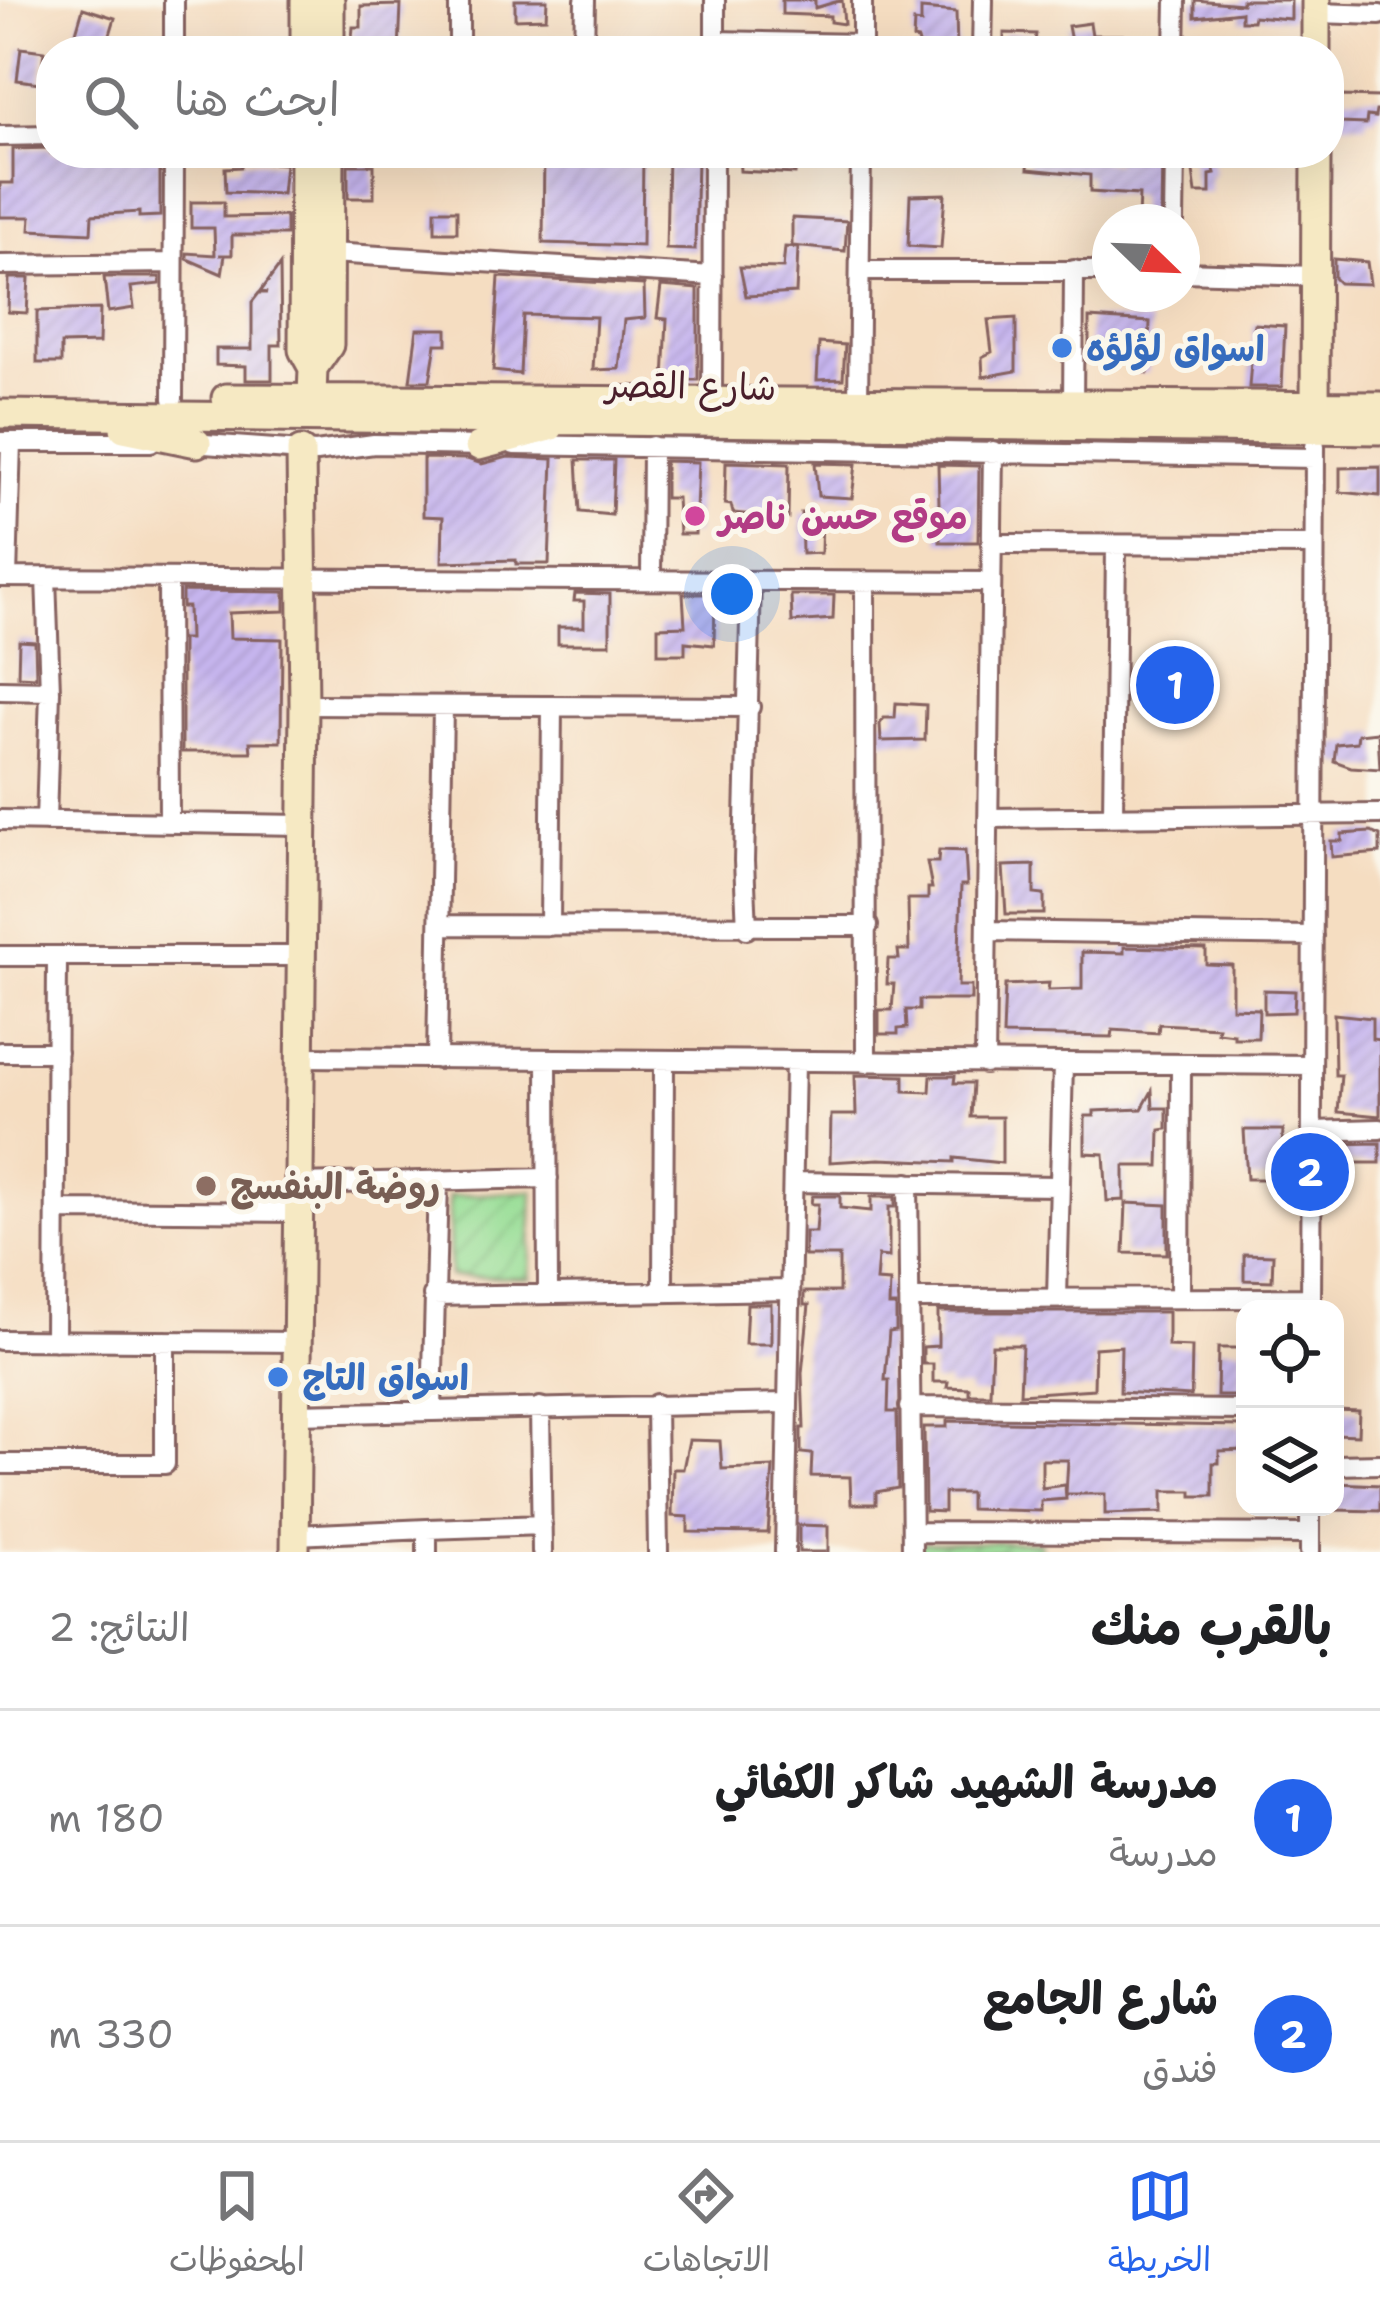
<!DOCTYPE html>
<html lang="ar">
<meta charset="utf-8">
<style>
body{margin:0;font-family:"Shantell Sans","Playpen Sans Arabic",sans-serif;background:#f2f2f2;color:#202124;direction:rtl}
.controls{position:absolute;right:36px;bottom:36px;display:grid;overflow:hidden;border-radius:24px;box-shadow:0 12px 48px #0002}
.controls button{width:108px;height:108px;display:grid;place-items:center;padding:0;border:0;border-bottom:3px solid #e0e0e0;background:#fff;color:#202124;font:60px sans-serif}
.compass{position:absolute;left:1092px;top:204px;width:108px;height:108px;border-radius:50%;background:#fff;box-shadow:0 12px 48px #0002;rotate:113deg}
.you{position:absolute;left:732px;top:594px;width:42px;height:42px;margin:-30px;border:9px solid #fff;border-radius:50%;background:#1a73e8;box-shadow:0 0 0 18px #1a73e833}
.badge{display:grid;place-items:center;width:78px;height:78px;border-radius:50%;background:#2563eb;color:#fff;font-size:39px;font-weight:700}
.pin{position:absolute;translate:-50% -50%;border:6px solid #fff;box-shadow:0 3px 12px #0006}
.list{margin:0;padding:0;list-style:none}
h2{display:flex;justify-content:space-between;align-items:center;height:156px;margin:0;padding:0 48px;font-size:51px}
h2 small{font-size:39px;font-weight:400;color:#757577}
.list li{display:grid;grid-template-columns:78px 1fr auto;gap:36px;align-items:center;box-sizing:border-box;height:216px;padding:0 48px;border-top:3px solid #e0e0e0}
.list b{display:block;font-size:45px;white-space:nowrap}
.list p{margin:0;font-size:39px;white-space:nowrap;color:#757577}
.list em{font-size:39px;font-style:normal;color:#757577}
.icon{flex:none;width:66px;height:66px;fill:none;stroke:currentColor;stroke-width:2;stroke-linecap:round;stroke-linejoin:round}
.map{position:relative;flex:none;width:1380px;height:1552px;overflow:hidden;direction:ltr}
.search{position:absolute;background:#fff;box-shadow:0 12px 48px #0002;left:36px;right:36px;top:36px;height:132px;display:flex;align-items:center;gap:30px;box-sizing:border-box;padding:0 42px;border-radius:48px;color:#757577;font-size:45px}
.sheet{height:588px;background:#fff}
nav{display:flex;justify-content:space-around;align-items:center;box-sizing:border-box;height:168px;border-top:3px solid #e0e0e0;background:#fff;font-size:33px;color:#757577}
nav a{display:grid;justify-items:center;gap:6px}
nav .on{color:#2563eb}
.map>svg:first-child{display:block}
.garden{fill:url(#garden-furrows);stroke:#727e61;stroke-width:3}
.building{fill:url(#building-hatch)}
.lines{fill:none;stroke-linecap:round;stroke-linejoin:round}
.street-casing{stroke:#866260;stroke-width:24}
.secondary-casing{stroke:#866260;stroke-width:33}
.street{stroke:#fff;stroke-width:18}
.secondary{stroke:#f6e9c3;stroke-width:27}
.shop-dot{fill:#3f7fe0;stroke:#fbf7ec;stroke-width:4.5}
.hotel-dot{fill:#d1479c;stroke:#fbf7ec;stroke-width:4.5}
.education-dot{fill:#8d6e63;stroke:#fbf7ec;stroke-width:4.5}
.labels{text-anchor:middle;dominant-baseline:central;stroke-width:10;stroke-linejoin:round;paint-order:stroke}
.shop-label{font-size:36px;font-weight:bold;fill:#366cbe;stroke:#fbf7ec;text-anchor:start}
.street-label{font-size:36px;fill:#4a1f2b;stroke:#fbf7ec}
.hotel-label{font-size:36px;font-weight:bold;fill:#b23c85;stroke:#fbf7ec;text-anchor:start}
.education-label{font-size:36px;font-weight:bold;fill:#785e54;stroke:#fbf7ec;text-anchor:start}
</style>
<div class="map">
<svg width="1380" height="1552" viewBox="0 0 1380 1552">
<defs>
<pattern id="garden-furrows" width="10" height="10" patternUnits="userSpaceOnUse" patternTransform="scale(3)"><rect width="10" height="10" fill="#99de97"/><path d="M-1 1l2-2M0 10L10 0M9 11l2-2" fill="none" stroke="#85be82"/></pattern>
<pattern id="building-hatch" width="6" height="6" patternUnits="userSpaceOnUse" patternTransform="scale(3)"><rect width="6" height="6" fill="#c6b5ee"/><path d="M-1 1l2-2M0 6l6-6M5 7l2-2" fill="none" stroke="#ac9bcc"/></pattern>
</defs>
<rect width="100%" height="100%" fill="#fbf7ec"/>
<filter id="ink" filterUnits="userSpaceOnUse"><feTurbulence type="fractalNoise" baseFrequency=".00833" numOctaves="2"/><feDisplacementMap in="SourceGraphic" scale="24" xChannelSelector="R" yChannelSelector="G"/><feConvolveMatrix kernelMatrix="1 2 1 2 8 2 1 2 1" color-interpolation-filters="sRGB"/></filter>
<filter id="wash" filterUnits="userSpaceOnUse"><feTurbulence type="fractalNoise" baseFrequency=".004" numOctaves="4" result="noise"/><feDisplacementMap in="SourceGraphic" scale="48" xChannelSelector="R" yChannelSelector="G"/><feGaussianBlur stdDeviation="2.7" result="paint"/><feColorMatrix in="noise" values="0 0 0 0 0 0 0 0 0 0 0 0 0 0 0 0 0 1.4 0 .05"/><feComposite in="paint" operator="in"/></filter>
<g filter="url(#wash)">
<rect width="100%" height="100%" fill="#f5ddc1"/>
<path class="garden" d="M533,1191L530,1278L450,1276L449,1196Z
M1040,1542V1552H920V1543Z"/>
<g id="blocks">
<path class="building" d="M515,0H547L546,18L515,19Z
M782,0H815V8L842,0L844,24L830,22V16L782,14Z
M1195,0L1242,4V0H1291V19L1254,16L1253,21H1241V12L1195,17Z
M401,5L399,51H351L353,27H361V6Z
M83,8L115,18L105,51L72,46Z
M921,9L956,12L957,51H921L918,40L913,39L914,22L921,23Z
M1090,23L1092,35H1122L1121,51L1072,47L1068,26Z
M1004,33L1036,34L1034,51H1004Z
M21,48L44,51L40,83L17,80Z
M1340,96L1380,97V111H1376L1375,117L1367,116L1366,124L1340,123Z
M51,148V153H160V216L139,217V212L92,215L91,233L30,230L31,217H0V183H13V149Z
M544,153H643L642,246L543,243Z
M739,153H796L795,174L740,171Z
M1029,153H1062L1116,164V153H1162L1161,217L1138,218L1139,195L1090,192V175L1028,169Z
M668,155L697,158L695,250L666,249Z
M1211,156L1215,174L1210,175V193H1196L1191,157Z
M242,161L285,164L282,194L226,192L225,168L241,167Z
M348,165H374V198H348Z
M945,194L941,248L908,246L910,195Z
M191,202H224V217L286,216V235H232V255H219H225L222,274L187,259V253L215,255L214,228H191Z
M435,210H457V232H435Z
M792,218L847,221L845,251L792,246Z
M785,247L798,248L796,293L746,296L740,267L783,268Z
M1334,259L1367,262L1370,284L1339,283L1334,278Z
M280,265L281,345H272V380H246V366L216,365V349H252V302L259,293H267L261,291Z
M104,277H160V284L131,287L134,308L108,312Z
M499,277L644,285L645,318L624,320L619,369L593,370L596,317L523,315L520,374L493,371Z
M9,278H29L27,313L8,312Z
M661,286L698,289V380H664L667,319L657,318Z
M100,309L99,343L61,344V363H37V311Z
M1016,318V371L983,377L982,357L992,352L988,320Z
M1089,318L1150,322L1148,373L1135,372L1136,358L1089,359Z
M1254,324L1285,326L1282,387H1249Z
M417,329H447V344H436L430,381H410Z
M819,343L845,345L843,379L817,380Z
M508,457L553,459L549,564H516V560L442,562L443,517L423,516V458L467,459L482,464Z
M577,460H614L612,515L580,512Z
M665,461L698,462L695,534H679L677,498H665Z
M726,462L789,464L788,518L733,513L731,505L725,504Z
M815,463L856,464L852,498L818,496Z
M938,465L979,466L978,542H940Z
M1380,467V496L1340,492V468Z
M801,513L822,515L821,553L802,554Z
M182,591L285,592V611L229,613L230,638L282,639L281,742H250L251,752H182V639H189L188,607H182Z
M575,593L610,594V644H558V627H584V601H574Z
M683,594H715L714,645L685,642V654H658V627L685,626Z
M791,595H834L833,619L792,622Z
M19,641L35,642L36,677L18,676Z
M896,703L926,705L925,740L881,741L880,724L884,718H895Z
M1378,732L1380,769L1351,767L1334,761L1336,744L1357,742L1358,734Z
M1371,832L1380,836V853L1332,857L1331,841H1342V834Z
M939,850L965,851L967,885H961L958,986H971V1000H919V1010H906L907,1028L898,1029V1034H879V1010H892L894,984H887L888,959H899L898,950H909L908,899H928V888H932L927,862H938Z
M1034,865V894L1044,895V914H1006L1003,866Z
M1124,947L1206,949V964L1232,965V1008L1259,1009L1258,1038H1234V1034L1217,1032L1218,1027L1159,1024L1158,1033L1113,1030L1112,1037L1003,1035L1005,985L1049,983L1048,990L1082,989V952L1124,953Z
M1264,990L1295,991L1294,1012L1264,1013Z
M1334,1014L1372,1018V1039L1380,1040V1116L1338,1112L1341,1075H1335Z
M855,1075L904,1076V1091L930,1092L931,1076H955L954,1083H973L971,1117H1002V1163L954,1158V1162L879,1159L830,1162L831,1115H856Z
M1152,1091L1153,1108H1167V1129L1160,1130L1159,1166H1124V1200L1107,1201L1104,1154L1085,1153V1116H1094V1111L1142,1109Z
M1244,1130H1283L1280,1179H1247Z
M1380,1143V1163H1334V1144Z
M812,1196H840V1208L871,1211V1197H895V1207H889V1257L878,1256L876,1281L890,1282L889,1306H896V1331L889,1332L885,1380H889L888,1412H897L898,1488L876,1492V1504H851L850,1477L811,1476L812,1454L801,1453V1428H804L802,1373L809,1305H804V1292H839V1256H805V1232H816L818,1204H811Z
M1126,1203L1167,1205V1254L1124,1253Z
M1244,1254L1273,1255L1272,1281L1244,1280Z
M747,1304H771V1344H745Z
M938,1312H1168V1346L1192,1347L1191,1396L1120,1392L1121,1346L1095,1348L1094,1389L1020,1394L1022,1345H992L990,1394H969V1388L947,1387L948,1382H933V1364H923V1347L938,1346Z
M1218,1348H1242L1241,1396H1217Z
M1335,1410L1359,1411L1358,1435L1335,1434Z
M947,1421L1241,1426L1245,1450L1219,1451V1463H1213V1496H1192V1491H1163V1512L1105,1514V1494H1066L1068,1460H1042V1488L1065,1485L1066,1499L1041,1501V1511L970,1509V1493H944V1512L925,1511L924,1427H947Z
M689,1440L720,1441L722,1469L773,1467L768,1533L688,1532V1517L672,1516L673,1469H683Z
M1335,1483L1380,1485V1511L1335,1510Z
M799,1525L828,1526V1552H799Z"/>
</g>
</g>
<g filter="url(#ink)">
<use href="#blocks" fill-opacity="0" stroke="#866260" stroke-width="3"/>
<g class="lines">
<g class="street-casing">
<path id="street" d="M459,0V51
M715,0V49
M1316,13L1380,15
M715,41L862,44
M174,51H226
M174,51V0
M584,51L585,0
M862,51V0
M982,51L983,0
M1175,51L1176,0
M0,136L51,135
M1174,222L1175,153
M330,253L713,276
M0,265L173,263
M861,271H1110
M1182,272L1315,276
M173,399L174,153
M712,399L713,153
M858,402L861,153
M1073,406L1074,270
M0,442H151
M191,443L316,452L374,444L486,446
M514,445L1315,458
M991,544L1314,545
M0,577L990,582
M7,577L11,442
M46,577L50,691L46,821
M168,578L169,823
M651,579L652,446
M865,583L866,1063
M0,690L50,691
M304,705L750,707
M1113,817L1116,545
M989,818L1380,814
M0,820L302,825
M441,925L868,926
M550,926L552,706
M747,929L744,861L751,582
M988,931L1313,936
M0,956H301
M0,1052H57
M300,1057L1312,1065
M437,1059L443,706
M547,1060L548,1294
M985,1064L993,451
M1312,1131L1380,1129
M793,1182L1057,1186
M908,1183L912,1552
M298,1184L548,1178
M56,1210L298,1212
M663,1290L664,1061
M433,1296L790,1290
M1180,1297L1181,1065
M1057,1298L1063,1064
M909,1299L1311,1298
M1311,1309L1315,446
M0,1340L297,1342
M55,1341L57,956
M656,1404L658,1552
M540,1407L542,1552
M909,1407L1245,1410
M432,1410L438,1181
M296,1414L788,1403
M0,1464H165V1341
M1335,1465L1380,1464
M1310,1507V1552
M427,1529L542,1525
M912,1532L1310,1534
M295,1535L427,1529V1552
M785,1552L795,1062"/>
</g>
<g class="secondary-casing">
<path id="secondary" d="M305,51V0
M330,51V0
M1316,51V0
M304,153L303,350L313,368
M312,397L313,368L329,345L330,153
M226,398L1380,406
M0,414L1380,430
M1315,419L1316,153
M124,428L197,443
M479,446L550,427
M295,1552L304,705L301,451"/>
</g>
<use href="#street" class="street"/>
<use href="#secondary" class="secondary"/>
</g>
</g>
<g class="shop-dot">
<circle cx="1062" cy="348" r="12"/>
<circle cx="278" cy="1377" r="12"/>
</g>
<circle class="hotel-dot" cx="695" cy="516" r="12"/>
<circle class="education-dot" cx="206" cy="1186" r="12"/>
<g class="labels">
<g class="shop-label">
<text x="1086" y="348">اسواق لؤلؤه</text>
<text x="302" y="1377">اسواق التاج</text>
</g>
<g class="street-label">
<text transform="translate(691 386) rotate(1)">شارع القصر</text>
</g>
<g class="hotel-label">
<text x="719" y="516">موقع حسن ناصر</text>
</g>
<g class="education-label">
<text x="230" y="1186">روضة البنفسج</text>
</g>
</g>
</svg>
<div class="controls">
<button><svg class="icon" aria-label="locate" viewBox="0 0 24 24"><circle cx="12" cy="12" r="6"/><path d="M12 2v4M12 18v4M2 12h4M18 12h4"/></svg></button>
<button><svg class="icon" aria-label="layers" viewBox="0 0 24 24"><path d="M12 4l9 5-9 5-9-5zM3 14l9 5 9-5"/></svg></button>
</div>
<svg class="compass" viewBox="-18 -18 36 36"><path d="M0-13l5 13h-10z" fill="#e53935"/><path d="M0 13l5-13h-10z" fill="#757577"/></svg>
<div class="you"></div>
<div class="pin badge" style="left:1175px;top:685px">1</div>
<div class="pin badge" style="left:1310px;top:1172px">2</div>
<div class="search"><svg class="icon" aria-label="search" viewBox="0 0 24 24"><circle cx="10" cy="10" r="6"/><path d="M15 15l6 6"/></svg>ابحث هنا</div>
</div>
<section class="sheet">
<h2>بالقرب منك<small>النتائج: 2</small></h2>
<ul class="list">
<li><span class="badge">1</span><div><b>مدرسة الشهيد شاكر الكفائي</b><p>مدرسة</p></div><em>180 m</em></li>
<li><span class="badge">2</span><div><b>شارع الجامع</b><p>فندق</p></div><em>330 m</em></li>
</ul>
</section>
<nav>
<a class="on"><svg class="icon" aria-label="map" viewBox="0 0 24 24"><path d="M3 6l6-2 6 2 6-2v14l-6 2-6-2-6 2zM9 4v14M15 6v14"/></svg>الخريطة</a>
<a><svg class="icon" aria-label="directions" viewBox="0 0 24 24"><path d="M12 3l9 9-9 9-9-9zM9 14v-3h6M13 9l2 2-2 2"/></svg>الاتجاهات</a>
<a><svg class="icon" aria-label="saved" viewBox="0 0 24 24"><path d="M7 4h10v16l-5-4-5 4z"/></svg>المحفوظات</a>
</nav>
